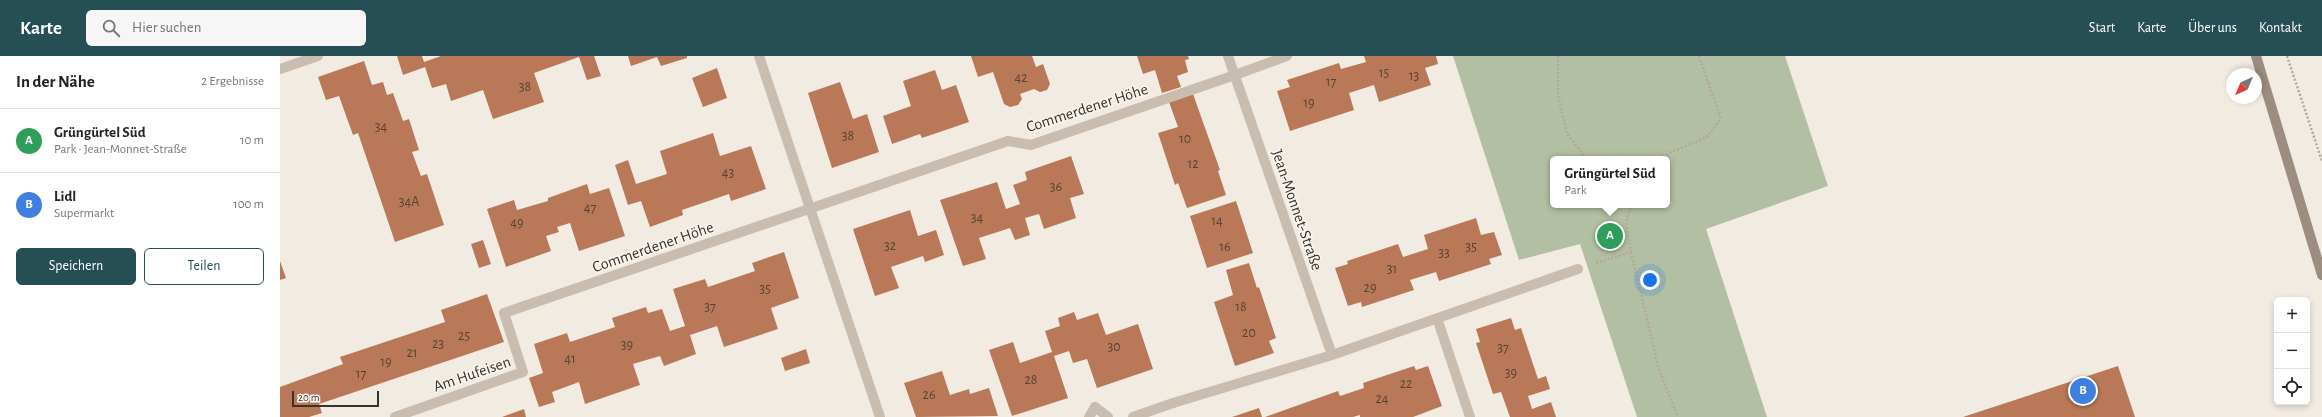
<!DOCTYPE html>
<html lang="de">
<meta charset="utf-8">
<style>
body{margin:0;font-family:"Alegreya Sans",sans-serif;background:#f6f6f6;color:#222}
.controls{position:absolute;right:12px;bottom:12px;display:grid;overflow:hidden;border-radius:6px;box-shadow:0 2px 6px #0003}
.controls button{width:36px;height:36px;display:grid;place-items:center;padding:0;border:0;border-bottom:1px solid #e0e0e0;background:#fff;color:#222;font:20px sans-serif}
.compass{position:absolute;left:1946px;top:12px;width:36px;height:36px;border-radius:50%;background:#fff;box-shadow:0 2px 6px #0003;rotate:224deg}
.scale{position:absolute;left:12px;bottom:10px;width:87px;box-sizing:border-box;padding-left:4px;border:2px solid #38312c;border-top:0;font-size:11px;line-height:14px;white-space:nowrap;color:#38312c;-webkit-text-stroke:3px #f9f5ee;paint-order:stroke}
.you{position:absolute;left:1370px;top:224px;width:14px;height:14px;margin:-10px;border:3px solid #fff;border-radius:50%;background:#1a73e8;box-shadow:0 0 0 6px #1a73e833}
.badge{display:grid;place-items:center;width:26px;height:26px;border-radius:50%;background:#264e55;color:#fff;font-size:13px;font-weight:700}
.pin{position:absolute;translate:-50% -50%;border:2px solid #fff;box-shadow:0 1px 4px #0006}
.popup{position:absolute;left:1270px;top:100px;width:120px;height:52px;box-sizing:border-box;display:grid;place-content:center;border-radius:6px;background:#fff;filter:drop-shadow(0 1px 3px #0005);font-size:13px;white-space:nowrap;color:#767676}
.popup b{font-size:15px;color:#222}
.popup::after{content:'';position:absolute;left:50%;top:100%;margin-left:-8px;border:8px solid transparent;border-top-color:#fff}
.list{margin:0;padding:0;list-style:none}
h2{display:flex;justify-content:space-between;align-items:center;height:52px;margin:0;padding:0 16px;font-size:17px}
h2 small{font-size:13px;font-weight:400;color:#767676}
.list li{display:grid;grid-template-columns:26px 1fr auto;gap:12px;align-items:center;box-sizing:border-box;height:64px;padding:0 16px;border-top:1px solid #e0e0e0}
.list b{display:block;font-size:15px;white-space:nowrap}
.list p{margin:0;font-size:13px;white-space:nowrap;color:#767676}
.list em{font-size:13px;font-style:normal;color:#767676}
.actions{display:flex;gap:8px;padding:12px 16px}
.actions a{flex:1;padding:9px 0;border:1px solid #264e55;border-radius:6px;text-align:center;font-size:14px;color:#264e55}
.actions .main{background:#264e55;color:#fff}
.icon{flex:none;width:22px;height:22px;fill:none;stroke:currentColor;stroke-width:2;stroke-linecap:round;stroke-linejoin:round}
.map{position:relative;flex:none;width:2042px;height:361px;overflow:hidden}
header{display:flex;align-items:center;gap:24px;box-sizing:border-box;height:56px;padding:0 20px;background:#264e55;color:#fff}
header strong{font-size:19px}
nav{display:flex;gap:22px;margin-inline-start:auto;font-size:14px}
.search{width:280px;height:36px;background:#f6f6f6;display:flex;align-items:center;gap:10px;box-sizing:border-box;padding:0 14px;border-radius:6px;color:#767676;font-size:15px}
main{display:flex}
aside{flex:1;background:#fff}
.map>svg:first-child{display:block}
.green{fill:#b3bfa3;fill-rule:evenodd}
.building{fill:#b97958}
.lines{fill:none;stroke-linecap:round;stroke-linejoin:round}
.path{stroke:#b4a799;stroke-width:2.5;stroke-dasharray:2 2;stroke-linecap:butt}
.lane{stroke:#c8bdaf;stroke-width:10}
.street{stroke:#c8bdaf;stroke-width:10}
.secondary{stroke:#9c8d80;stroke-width:10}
.labels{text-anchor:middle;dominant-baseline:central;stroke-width:3.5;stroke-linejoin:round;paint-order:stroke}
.number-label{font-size:14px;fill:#584337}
.street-label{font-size:16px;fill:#38312c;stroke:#f9f5ee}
</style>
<header>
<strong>Karte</strong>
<div class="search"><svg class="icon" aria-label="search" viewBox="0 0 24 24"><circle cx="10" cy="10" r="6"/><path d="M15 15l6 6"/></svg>Hier suchen</div>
<nav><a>Start</a><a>Karte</a><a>Über uns</a><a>Kontakt</a></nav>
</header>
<main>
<aside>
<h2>In der Nähe<small>2 Ergebnisse</small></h2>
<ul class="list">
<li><span class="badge" style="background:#2e9e5b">A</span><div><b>Grüngürtel Süd</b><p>Park · Jean-Monnet-Straße</p></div><em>10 m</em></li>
<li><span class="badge" style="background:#3f7fe0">B</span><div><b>Lidl</b><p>Supermarkt</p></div><em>100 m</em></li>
</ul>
<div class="actions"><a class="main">Speichern</a><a>Teilen</a></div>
</aside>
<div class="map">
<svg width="2042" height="361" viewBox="0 0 2042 361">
<rect width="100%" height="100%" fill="#f1ebe2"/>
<path class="green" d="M1173,0H1505L1548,130L1426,173L1487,361H1357L1300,188L1239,204ZM1273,103H1387V149H1273Z"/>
<path class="building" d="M117,0H142L144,6L161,0H314L321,20L307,24L299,1L254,17L264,46L213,63L203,34L171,45L166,28L152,32L145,11L123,19Z
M348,0H407V2L381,10L377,1L351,10Z
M691,0H752L756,11L763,8L770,28L767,34L760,36L754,33L740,38L742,43L738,49L730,51L724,48L713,16L698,21Z
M857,0H908L909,3L905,4L908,16L897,20L901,31L882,37L875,14L863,18Z
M1084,0H1156L1158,8L1145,12L1151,29L1099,46L1094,29L1069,37L1074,54L1010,75L997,35L1010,31L1007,24L1059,7L1061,13L1086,6Z
M84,5L92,29L103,26L107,39L113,37L123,65L129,63L139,94L132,96L141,120L147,118L164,169L115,186L78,77L73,79L59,40L46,44L38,21Z
M437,12L447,42L423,51L412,22Z
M655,14L662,34L676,29L689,66L642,82L640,78L612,88L603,60L631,50L623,25Z
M560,26L573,63L587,58L599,96L552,112L528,37Z
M913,38L940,114L938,115L946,139L907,152L898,127L895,129L878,77L898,71L889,46Z
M433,77L440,100L471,90L486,133L451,145L449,138L402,154L403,159L370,171L361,145L348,149L335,109L348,104L356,128L387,118L380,95Z
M791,100L804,138L790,142L796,162L764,173L759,158L745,162L750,179L735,184L730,172L699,182L706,203L683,210L660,144L717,126L726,153L740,148L733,129L747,124L745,116Z
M307,128L310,138L329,132L345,180L299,195L290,167L277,171L279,176L266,180L271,195L226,211L207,153L234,144L237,154L268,145V142Z
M956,145L973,197L927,212L910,160Z
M630,154L638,180L656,174L664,199L645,206L643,200L611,211L619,232L595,240L573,173Z
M1196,162L1201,179L1214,176L1222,199L1209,203L1211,208L1159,225L1156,216L1130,224L1134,234L1082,251L1081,246L1068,250L1055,212L1068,208L1067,205L1118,188L1123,201L1148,193L1144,179Z
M203,184L211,208L199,212L191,188Z
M504,196L519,242L491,252L498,273L444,291L437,270L410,279L416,298L384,310L380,300L353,308L360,329L305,348L299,326L272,336L275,346L259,351L249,322L263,317L254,288L287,277L290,286L335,271L332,262L366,251L368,257L382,253L390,275L405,270L393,233L425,223L428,231L475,215L472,207Z
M0,205L6,222L0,224Z
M969,207L977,232L979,231L996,282L989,285L994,297L955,310L934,246L953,239L946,214Z
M207,238L224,286L39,348L42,357L29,361H0V331L63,308L60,301L165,266L161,254Z
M794,256L797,264L818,257L826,279L858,268L873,313L817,332L807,303L793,307L789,295L774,300L788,342L732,360L709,294L733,286L740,307L772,296L765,275L780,270L778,262Z
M1231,262L1235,274L1241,272L1258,323L1266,320L1270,333L1248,340L1252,353L1271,346L1276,361H1230L1221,336L1213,338L1196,287L1200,286L1196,273Z
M526,293L530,307L505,315L501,302Z
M1134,310L1136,314L1148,310L1162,350L1133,361H1080V359L1073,361H985L1058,335L1060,340L1084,332L1083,327Z
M1838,310L1855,361H1683Z
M662,315L670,339L689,333L690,338L709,332L718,360L636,361L624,327Z
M979,352L982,361H952Z
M244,353L246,361H222Z"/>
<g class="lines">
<path class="path" d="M1278,0V39L1287,78L1307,103
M2007,0L2042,105
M1375,103L1427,81L1441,63L1419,0
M1351,196L1379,314L1398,361
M1316,207L1351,196L1346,166L1351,149"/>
<path class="lane" d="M728,85L751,89L955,19
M815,351L828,361
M115,361L243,316L224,257
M853,361L893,347"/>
<path class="street" d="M479,0L600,361
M948,0L1052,299L1298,213
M0,13L38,0
M955,19L1007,0
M224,257L728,85
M1157,262L1190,361
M893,347L1052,299
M809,361L815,351"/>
<path class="secondary" d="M1976,0L2042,219"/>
</g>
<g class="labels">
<g class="number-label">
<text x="1104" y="17">15</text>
<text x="1134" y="20">13</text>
<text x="741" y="22">42</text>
<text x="1051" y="26">17</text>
<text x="245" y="31">38</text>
<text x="1029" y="47">19</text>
<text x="101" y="71">34</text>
<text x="568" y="80">38</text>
<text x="905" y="83">10</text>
<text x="913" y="108">12</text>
<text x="448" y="117">43</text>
<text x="776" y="131">36</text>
<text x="129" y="146">34A</text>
<text x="310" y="152">47</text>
<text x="697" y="162">34</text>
<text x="937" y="165">14</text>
<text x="237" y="167">49</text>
<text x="610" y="190">32</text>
<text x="945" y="191">16</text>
<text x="1191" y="191">35</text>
<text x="1164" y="197">33</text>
<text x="1112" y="213">31</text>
<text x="1090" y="232">29</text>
<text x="485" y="233">35</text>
<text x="430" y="251">37</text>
<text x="961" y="251">18</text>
<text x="969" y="277">20</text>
<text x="184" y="280">25</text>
<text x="158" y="288">23</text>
<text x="347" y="289">39</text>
<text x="834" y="291">30</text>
<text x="1223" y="292">37</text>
<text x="132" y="297">21</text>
<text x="290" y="303">41</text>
<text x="106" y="306">19</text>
<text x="1231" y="317">39</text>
<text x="81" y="318">17</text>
<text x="751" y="324">28</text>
<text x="1126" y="328">22</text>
<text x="649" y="339">26</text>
<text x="1102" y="343">24</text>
</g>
<g class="street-label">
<text transform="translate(807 52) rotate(-18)">Commerdener Höhe</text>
<text transform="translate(1017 154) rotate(71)">Jean-Monnet-Straße</text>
<text transform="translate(373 191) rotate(-19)">Commerdener Höhe</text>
<text transform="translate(192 318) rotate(-19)">Am Hufeisen</text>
</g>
</g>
</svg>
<div class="controls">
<button>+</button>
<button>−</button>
<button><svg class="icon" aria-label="locate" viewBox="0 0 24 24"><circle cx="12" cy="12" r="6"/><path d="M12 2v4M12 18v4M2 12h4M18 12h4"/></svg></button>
</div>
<svg class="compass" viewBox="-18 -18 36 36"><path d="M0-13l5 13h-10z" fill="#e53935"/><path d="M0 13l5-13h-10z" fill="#767676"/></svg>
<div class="scale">20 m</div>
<div class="you"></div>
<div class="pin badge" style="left:1330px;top:180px;background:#2e9e5b">A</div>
<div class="popup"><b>Grüngürtel Süd</b>Park</div>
<div class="pin badge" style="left:1803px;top:335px;background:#3f7fe0">B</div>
</div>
</main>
